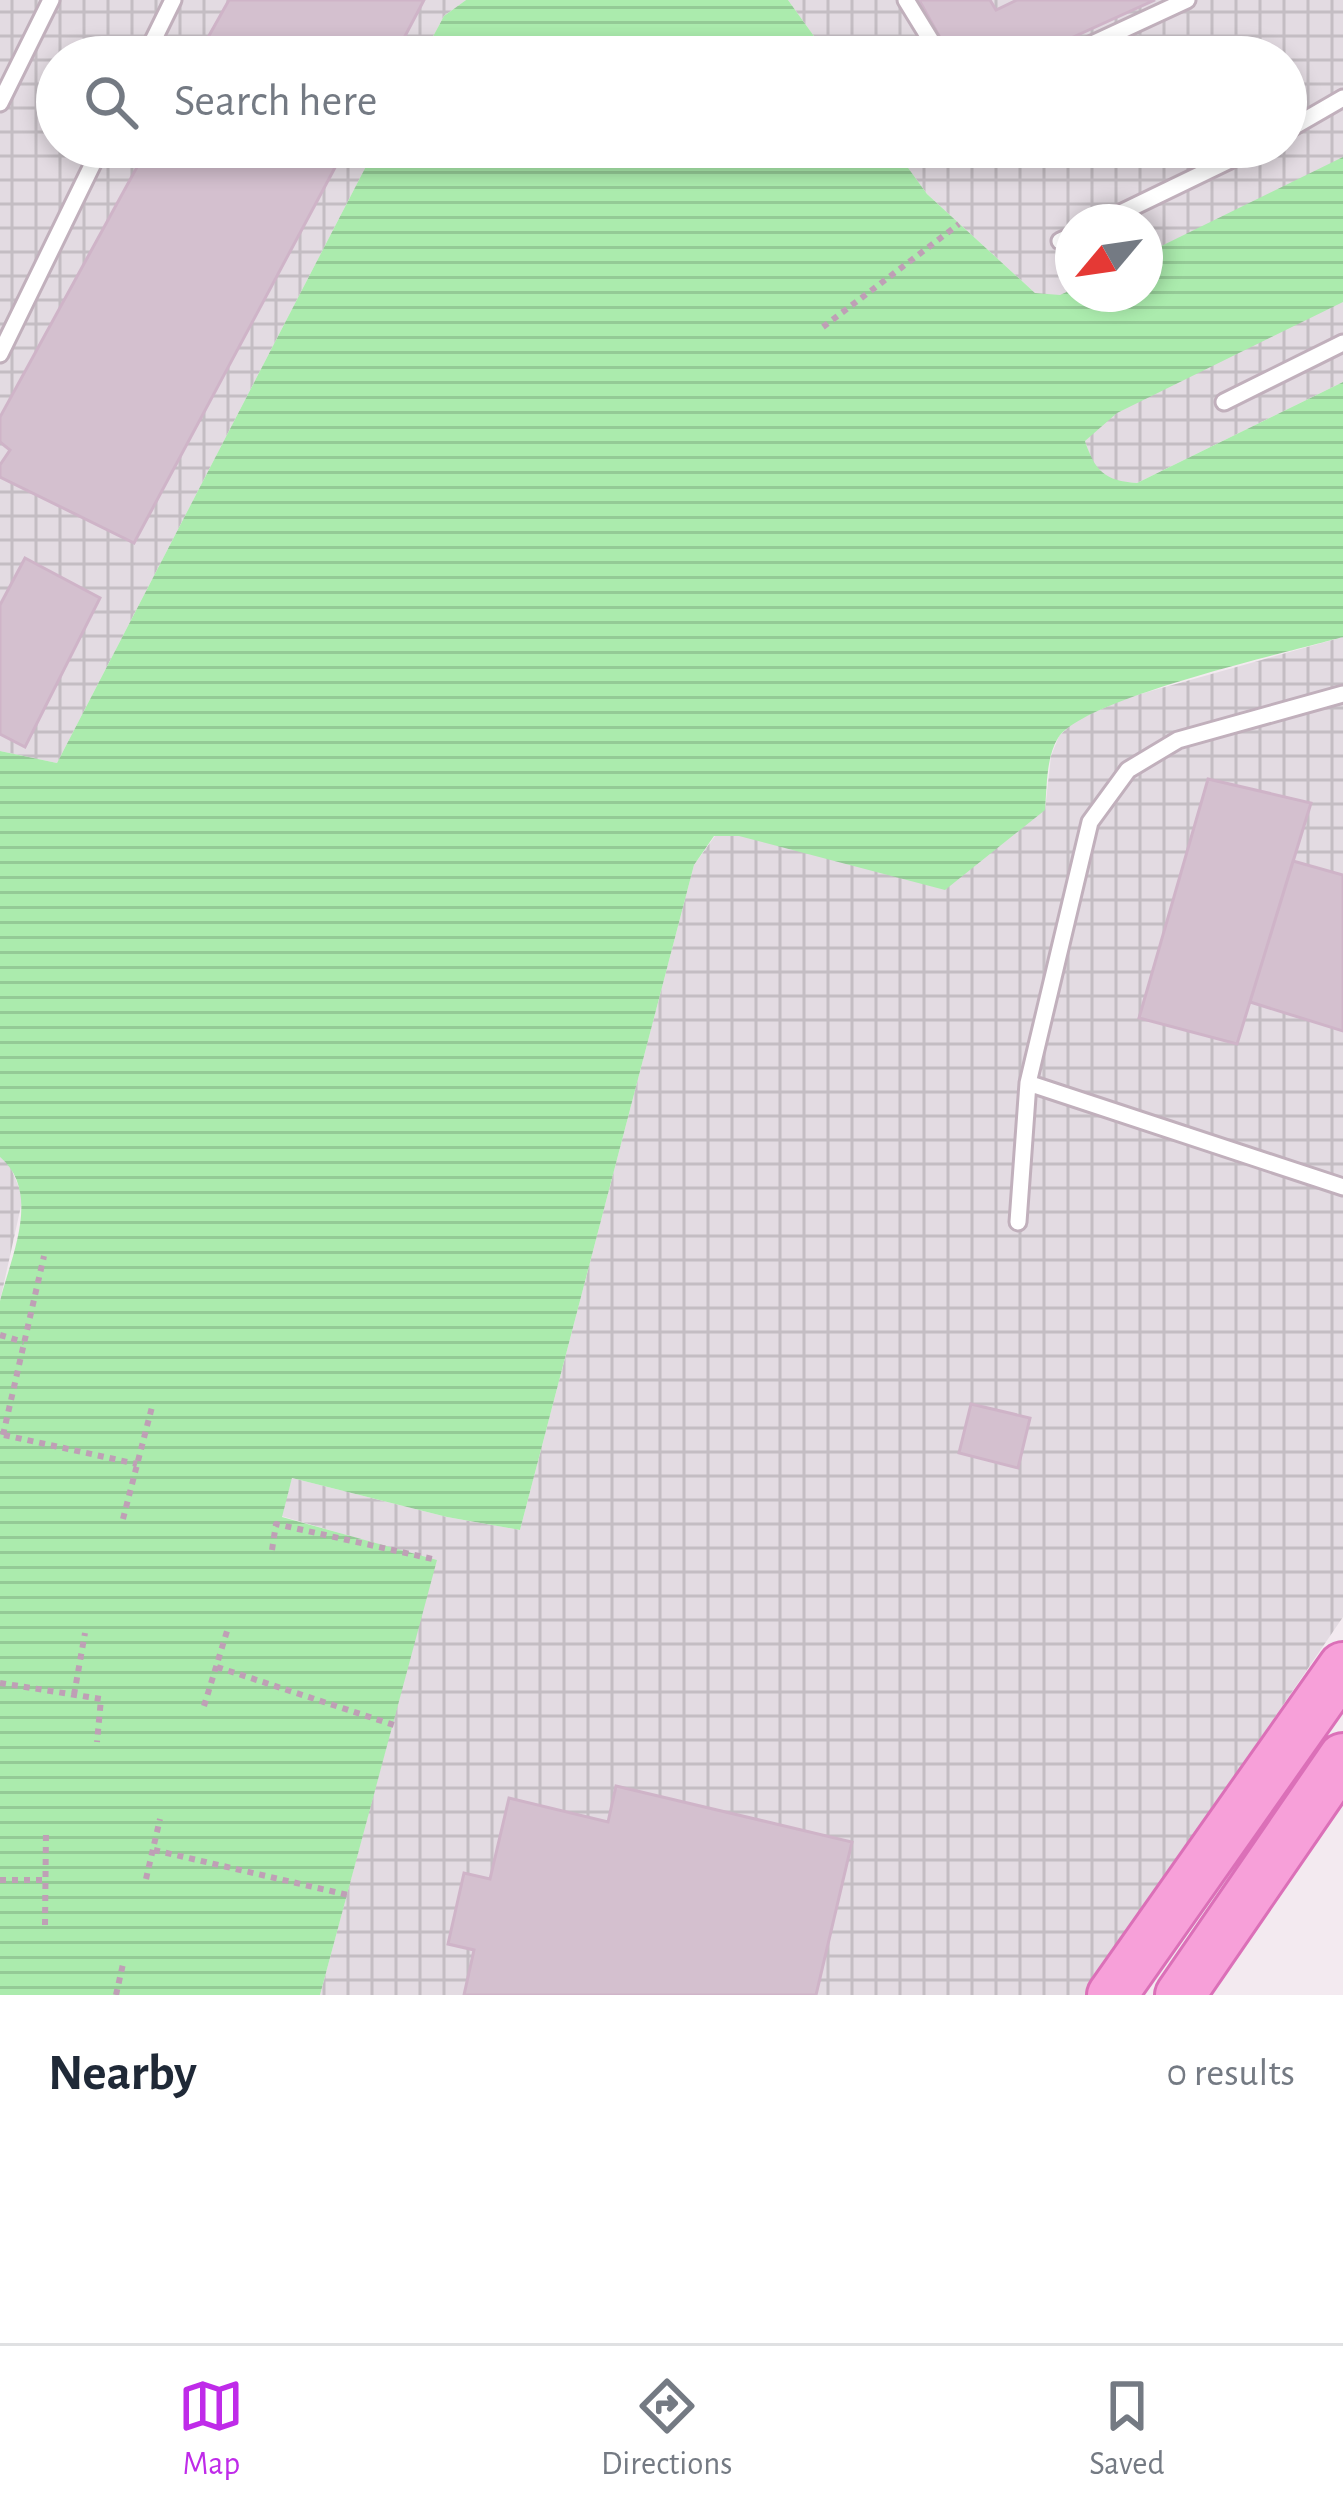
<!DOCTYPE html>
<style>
body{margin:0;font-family:"Alegreya Sans",sans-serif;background:#f6f6f7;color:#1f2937}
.compass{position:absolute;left:1055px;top:204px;width:108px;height:108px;border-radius:50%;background:#fff;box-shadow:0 6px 18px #0003;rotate:241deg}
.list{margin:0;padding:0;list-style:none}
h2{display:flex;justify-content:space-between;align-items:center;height:156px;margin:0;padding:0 48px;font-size:51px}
h2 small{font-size:39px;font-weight:400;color:#747a83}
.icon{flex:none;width:66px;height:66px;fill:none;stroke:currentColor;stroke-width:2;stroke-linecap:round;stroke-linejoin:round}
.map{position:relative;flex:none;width:1343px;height:1995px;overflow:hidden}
.search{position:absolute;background:#fff;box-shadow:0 6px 18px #0003;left:36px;right:36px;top:36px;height:132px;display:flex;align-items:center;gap:30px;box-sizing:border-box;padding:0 42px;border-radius:66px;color:#747a83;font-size:45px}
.sheet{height:348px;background:#fff}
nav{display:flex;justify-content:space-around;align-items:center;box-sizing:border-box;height:168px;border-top:3px solid #e0e1e3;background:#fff;font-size:33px;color:#747a83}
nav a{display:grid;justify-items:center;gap:6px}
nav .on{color:#bf2be9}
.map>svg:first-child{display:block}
.industrial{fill:url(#industrial-grid);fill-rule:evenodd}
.water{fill:url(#water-rules)}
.building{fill:#d4c0cf;stroke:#cfb4c8;stroke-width:3}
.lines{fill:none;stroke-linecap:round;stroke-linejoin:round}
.service-casing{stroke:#c1b0bc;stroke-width:21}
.primary-casing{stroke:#db70b8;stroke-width:54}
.path{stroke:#bf9fb6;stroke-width:6;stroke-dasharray:6 6;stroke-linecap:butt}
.service{stroke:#fff;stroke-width:15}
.primary{stroke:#f7a0d9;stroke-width:48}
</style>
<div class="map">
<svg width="1343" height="1995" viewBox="0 0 1343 1995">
<defs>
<pattern id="industrial-grid" width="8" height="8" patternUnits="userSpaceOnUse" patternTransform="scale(3)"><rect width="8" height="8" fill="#e3dbe2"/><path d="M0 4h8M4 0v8" fill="none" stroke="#c4bdc3"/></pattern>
<pattern id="water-rules" width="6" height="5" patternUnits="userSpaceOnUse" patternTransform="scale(3)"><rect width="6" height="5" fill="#abebad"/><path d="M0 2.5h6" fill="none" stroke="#94ca96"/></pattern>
</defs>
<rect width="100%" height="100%" fill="#f3eaf0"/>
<path class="industrial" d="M0,0H466L444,16L422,57H57V147H376L57,763L0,751Z
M788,0H1343V382L1137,483L1111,481L1093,464L1085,441L1060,296L1035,293L927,194L893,147H1286V57H829ZM1073,222H1145V294H1073Z
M1343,637V1617L1085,1995H320L436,1561L281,1516L292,1478L447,1517L520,1530L694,865L715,836L1045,810L1051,756L1059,736L1075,721L1126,698Z
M0,1157L10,1166L23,1197L0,1301Z"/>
<path class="water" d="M466,0H788L829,57H422L444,16Z
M376,147H893L927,194L1035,293L1060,295L1073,289V294H1145V254L1343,157V302L1117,413L1085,441C1095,471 1105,481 1137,483L1343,382V637C1290,652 1083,698 1058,738C1046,757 1047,787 1045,810L945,890L739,836H714L694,865L520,1530L447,1517L292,1478L282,1517L437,1560L320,1995H0V1301C11,1256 42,1193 0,1157V751L57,763Z"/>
<path class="building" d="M229,0H424L394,57H197Z
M919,0H990L996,10L1017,0H1155L1029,57H951Z
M148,147H346L134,543L0,477V465L10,450L0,442V417Z
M25,558L100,598L25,747L0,734V605Z
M1208,779L1311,803L1237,1044L1139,1018Z
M1293,861L1343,875V1031L1250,1002Z
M971,1404L1030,1418L1018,1468L959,1453Z
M616,1786L852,1842L816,1995H464L474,1950L448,1944L464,1873L490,1879L509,1798L608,1822Z"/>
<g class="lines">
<g class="service-casing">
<path id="service" d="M906,0L941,57
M145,57L173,0
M1064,57L1187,0
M0,103L51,0
M1286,131L1343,98
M1102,222L1257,147
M1060,241L1073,235
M0,354L101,147
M1224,402L1343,343
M1028,1083L1343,1187
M1018,1222L1028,1083L1090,822L1128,770L1178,740L1343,694"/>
</g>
<g class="primary-casing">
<path id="primary" d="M1112,1995L1343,1667
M1180,1995L1343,1758"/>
</g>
<path class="path" d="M823,327L959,224
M0,1335L24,1342
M3,1435L44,1256
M4,1435L137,1464
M123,1519L153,1403
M272,1550L276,1524L437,1560
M217,1667L394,1725
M0,1683L101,1699L97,1742
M74,1695L85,1633
M204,1706L228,1628
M154,1850L348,1895
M146,1879L160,1819
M0,1880H44
M45,1925L46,1830
M116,1995L123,1964"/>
<use href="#service" class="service"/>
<use href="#primary" class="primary"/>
</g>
</svg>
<svg class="compass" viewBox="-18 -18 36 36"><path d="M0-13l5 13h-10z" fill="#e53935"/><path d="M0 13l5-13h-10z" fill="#747a83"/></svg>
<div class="search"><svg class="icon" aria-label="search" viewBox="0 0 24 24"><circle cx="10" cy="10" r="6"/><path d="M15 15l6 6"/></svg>Search here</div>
</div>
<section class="sheet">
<h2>Nearby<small>0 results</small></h2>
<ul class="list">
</ul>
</section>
<nav>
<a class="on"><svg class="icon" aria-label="map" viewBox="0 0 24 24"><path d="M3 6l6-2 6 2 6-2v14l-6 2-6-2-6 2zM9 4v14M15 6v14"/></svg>Map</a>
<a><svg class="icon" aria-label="directions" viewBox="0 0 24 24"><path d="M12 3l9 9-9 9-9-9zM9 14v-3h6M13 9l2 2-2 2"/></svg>Directions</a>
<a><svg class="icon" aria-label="saved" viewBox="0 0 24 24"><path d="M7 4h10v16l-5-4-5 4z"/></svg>Saved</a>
</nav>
